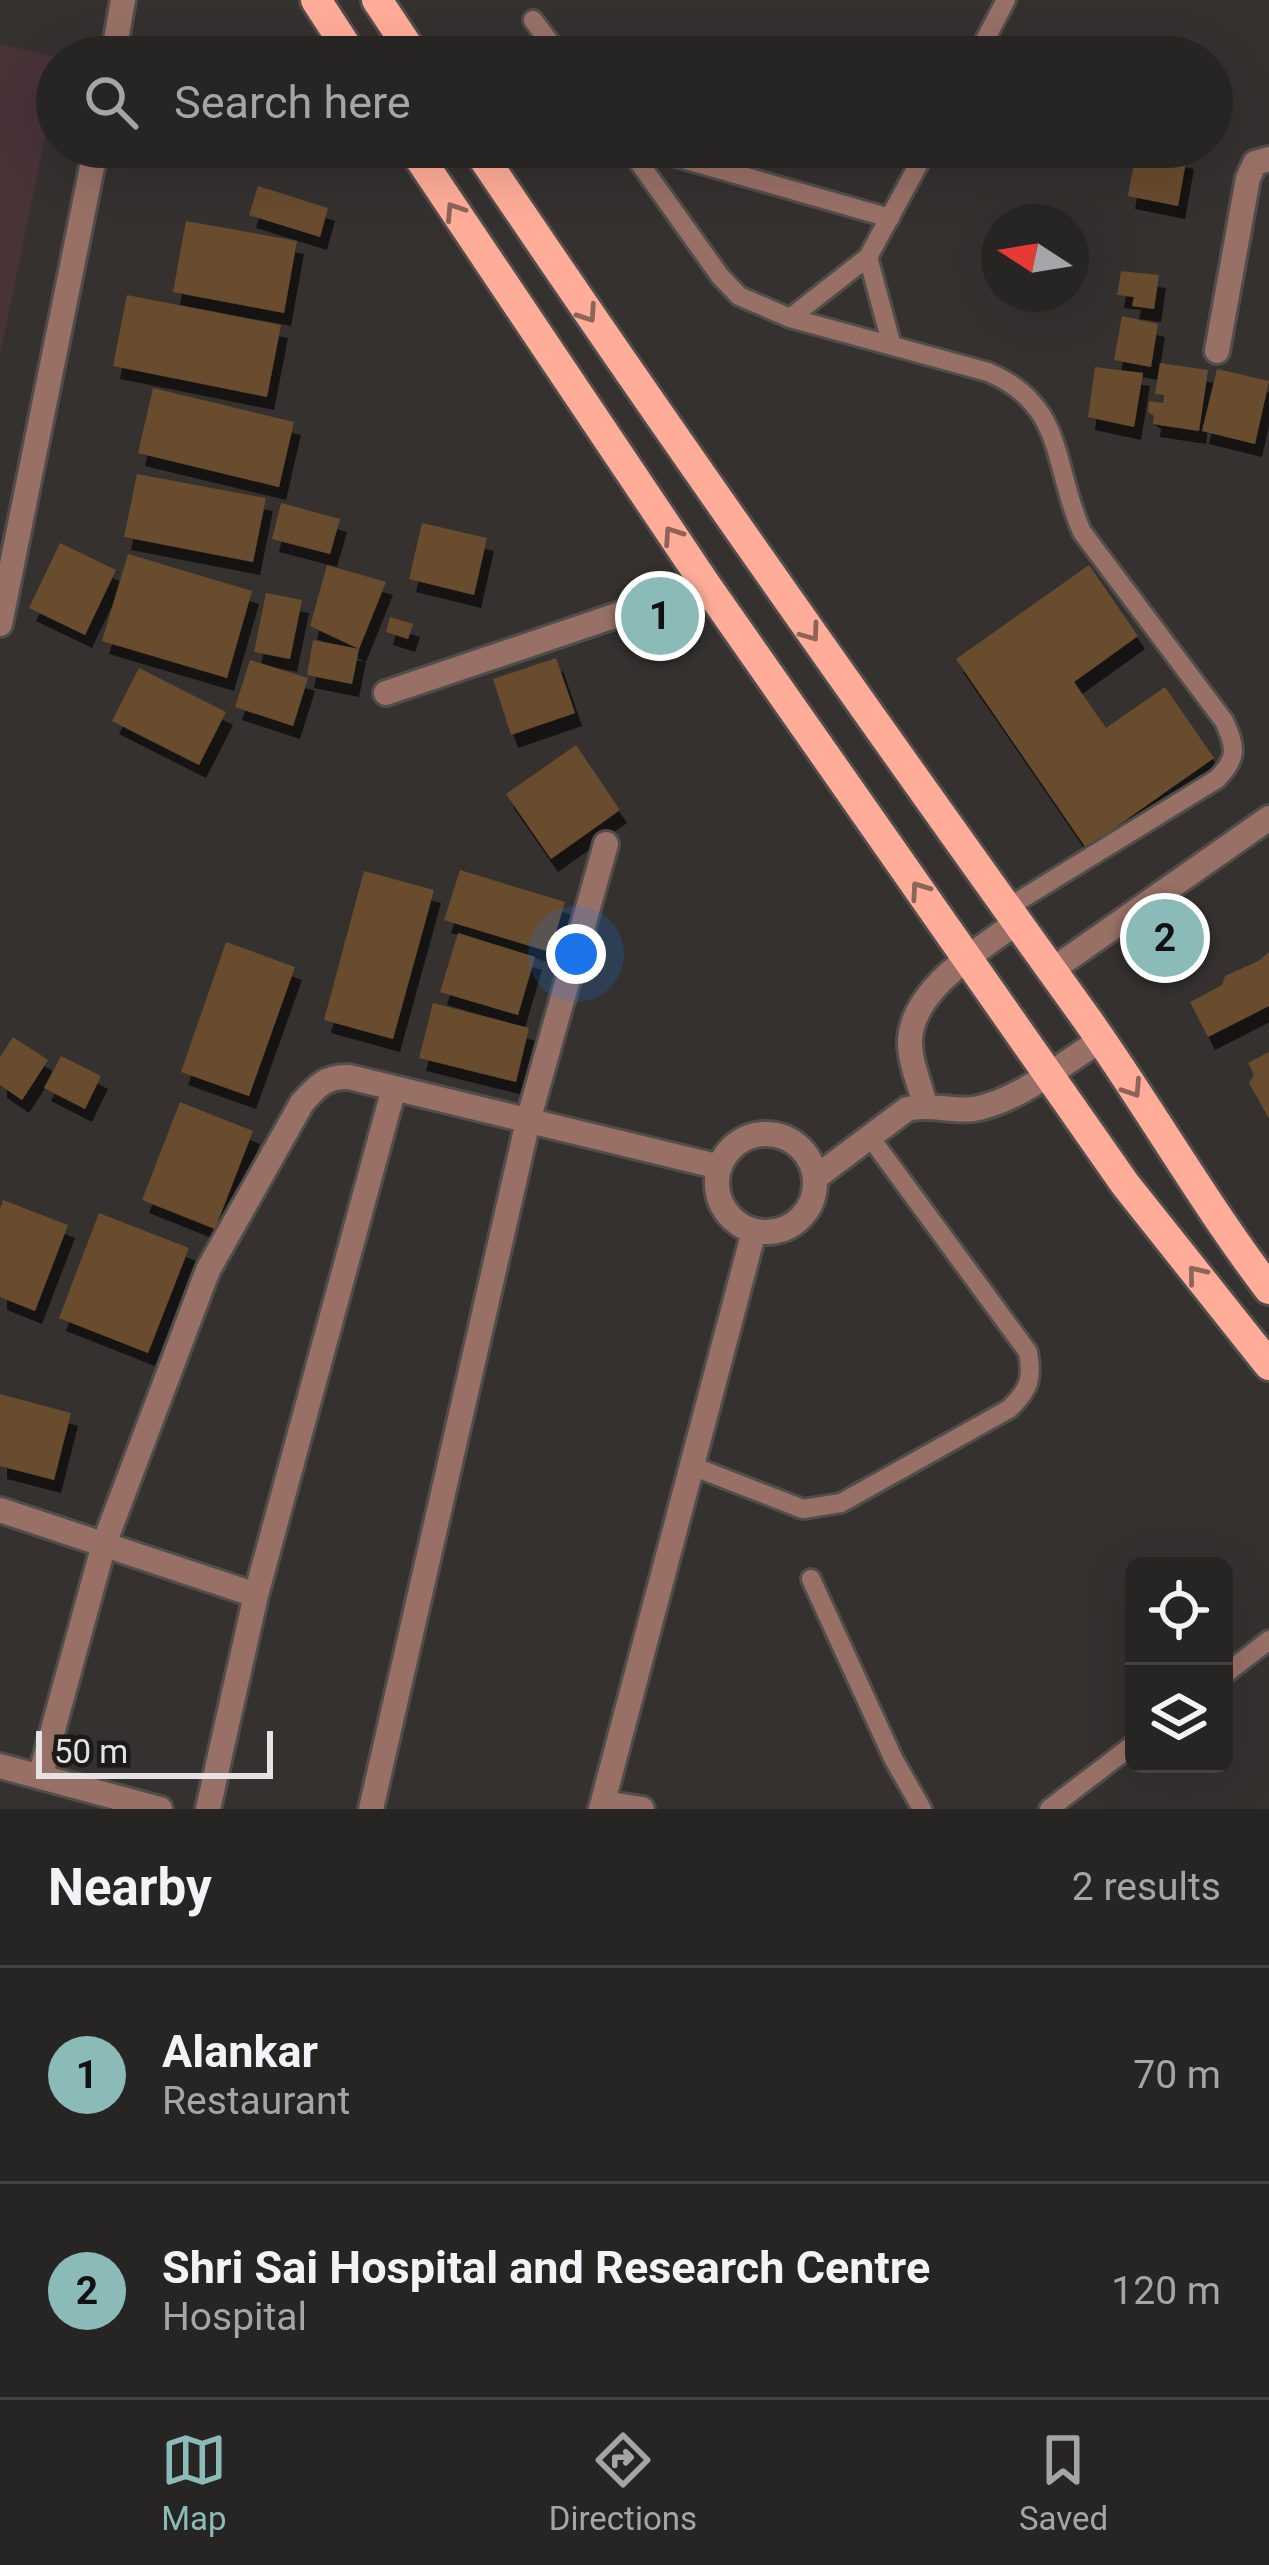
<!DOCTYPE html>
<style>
body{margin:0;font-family:Roboto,sans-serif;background:#333130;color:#f1f3f6}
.controls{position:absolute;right:36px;bottom:36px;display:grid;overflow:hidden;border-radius:18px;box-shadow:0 12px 48px #0002}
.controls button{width:108px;height:108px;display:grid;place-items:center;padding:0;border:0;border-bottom:3px solid #434241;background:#272523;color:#f1f3f6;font:60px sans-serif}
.compass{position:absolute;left:981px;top:204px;width:108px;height:108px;border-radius:50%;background:#272523;box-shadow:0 12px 48px #0002;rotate:282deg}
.scale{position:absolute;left:36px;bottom:30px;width:237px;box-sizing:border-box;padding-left:12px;border:6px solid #e5e3e1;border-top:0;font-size:33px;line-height:42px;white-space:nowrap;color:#e5e3e1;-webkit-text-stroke:9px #1b1a18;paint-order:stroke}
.you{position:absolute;left:576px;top:954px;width:42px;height:42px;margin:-30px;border:9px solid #fff;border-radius:50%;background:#1a73e8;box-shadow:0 0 0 18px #1a73e833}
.badge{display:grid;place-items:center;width:78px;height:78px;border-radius:50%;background:#8bbbb9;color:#111;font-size:39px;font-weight:700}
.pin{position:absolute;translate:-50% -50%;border:6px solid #fff;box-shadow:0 3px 12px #0006}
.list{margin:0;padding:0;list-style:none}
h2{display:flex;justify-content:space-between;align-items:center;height:156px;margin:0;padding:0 48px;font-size:51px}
h2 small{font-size:39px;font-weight:400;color:#a4a5a6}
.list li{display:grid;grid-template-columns:78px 1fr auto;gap:36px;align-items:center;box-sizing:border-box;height:216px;padding:0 48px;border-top:3px solid #434241}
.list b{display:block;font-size:45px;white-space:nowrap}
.list p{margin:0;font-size:39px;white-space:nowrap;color:#a4a5a6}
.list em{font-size:39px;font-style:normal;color:#a4a5a6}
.icon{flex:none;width:66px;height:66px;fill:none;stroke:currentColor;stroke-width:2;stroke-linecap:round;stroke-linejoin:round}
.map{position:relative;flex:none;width:1269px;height:1809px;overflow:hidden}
.search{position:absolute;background:#272523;box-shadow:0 12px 48px #0002;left:36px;right:36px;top:36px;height:132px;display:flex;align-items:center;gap:30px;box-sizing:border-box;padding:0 42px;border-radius:66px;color:#a4a5a6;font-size:45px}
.sheet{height:588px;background:#272523}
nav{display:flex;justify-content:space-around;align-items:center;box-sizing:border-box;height:168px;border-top:3px solid #434241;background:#272523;font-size:33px;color:#a4a5a6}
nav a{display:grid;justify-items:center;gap:6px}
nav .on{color:#8bbbb9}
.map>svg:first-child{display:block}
.medical{fill:#483337}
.building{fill:#694b2e;filter:url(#shadow)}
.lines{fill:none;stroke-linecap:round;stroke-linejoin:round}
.service-casing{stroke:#504d4b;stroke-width:24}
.minor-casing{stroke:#504d4b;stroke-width:30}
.tertiary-casing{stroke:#504d4b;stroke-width:30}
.primary-casing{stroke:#504d4b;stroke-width:36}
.service{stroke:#987066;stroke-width:18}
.minor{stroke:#987066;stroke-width:24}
.tertiary{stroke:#987066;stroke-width:24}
.primary{stroke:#ffad98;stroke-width:30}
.oneway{stroke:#8d6458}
</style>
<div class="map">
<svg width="1269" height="1809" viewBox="0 0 1269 1809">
<defs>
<filter id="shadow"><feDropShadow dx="7" dy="13" stdDeviation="0" flood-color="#0009"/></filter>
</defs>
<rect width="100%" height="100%" fill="#34312f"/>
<path class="medical" d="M0,44L57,57V79L0,356Z"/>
<path class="building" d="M1137,147L1187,156L1178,206L1128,196Z
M258,186L328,208L320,237L249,215Z
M186,221L297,241L284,313L173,292Z
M1121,271L1159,275L1154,309L1132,306L1134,297L1117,295Z
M127,295L281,325L267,397L113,366Z
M1122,316L1158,324L1151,367L1114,360Z
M1160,363L1208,370L1199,431L1153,424L1154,416L1148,412L1149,401L1163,403L1164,395L1155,394Z
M1095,367L1143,373L1134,427L1088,417Z
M1217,369L1269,381L1255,444L1202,431Z
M153,388L294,422L279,487L138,453Z
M137,474L266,498L253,562L124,537Z
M281,503L340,519L330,554L272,539Z
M422,523L487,538L474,595L409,579Z
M60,543L116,570L85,635L29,608Z
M128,554L252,591L227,678L102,641Z
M327,565L386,582L359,649L352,684L307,675L313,640L359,649L310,626Z
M1089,565L1138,636L1074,682L1106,728L1165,687L1214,758L1086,848L956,659Z
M266,593L302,600L290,659L254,652Z
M390,617L413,624L408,639L386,632Z
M556,658L575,713L511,735L493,679Z
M250,660L308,678L293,726L235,707Z
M139,668L226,712L199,765L112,721Z
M576,745L620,810L551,859L506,794Z
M460,870L565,902L550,952L444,920Z
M364,871L434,890L393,1039L324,1020Z
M1166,903L1191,954L1165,966L1141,915Z
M458,933L535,957L518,1015L440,992Z
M226,942L295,967L249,1096L181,1072Z
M1269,952V1006L1208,1037L1190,1002L1222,985L1225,976L1258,961Z
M433,1003L529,1028L516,1082L419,1058Z
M13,1037L48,1060L22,1100L0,1085V1057Z
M1269,1052V1119L1249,1083L1254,1075L1248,1063Z
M61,1056L101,1076L85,1109L44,1088Z
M180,1102L253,1131L215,1229L142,1200Z
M3,1200L68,1225L35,1311L0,1297V1209Z
M99,1213L189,1248L148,1353L59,1318Z
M0,1394L71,1413L54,1480L0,1466Z"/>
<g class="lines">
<g class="service-casing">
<path id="service" d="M533,20L561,57
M976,57L1006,0
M628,147L720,276L739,296L790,318L988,372C1066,405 1052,465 1082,532L1224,721C1236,747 1238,758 1217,779L1007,908
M641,147L890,218
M868,257L892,346
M790,318L868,257L928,147
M692,1466L803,1509L841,1503L1009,1409C1029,1390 1033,1379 1028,1352L870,1137
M811,1579L894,1760L922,1809
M1224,1675L1269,1640
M1049,1809L1134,1744"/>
</g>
<g class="minor-casing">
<path id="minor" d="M1217,351L1248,178L1255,163L1269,159
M386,693L706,585
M1052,970L1269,818
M925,1105C920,1084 909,1061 910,1039C914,987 980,950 1017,922
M717 1183a49 49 0 1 1 98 0a49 49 0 1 1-98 0Z
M815,1178L907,1109C930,1103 951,1112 974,1109C1019,1101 1063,1063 1101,1040
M0,1510L256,1595
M0,1766L160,1809
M40,1777L104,1544L208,1270L302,1103C317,1086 326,1076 349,1077L720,1167
M603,1803L642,1809
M208,1809L256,1595L394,1088
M371,1809L528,1121L606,844
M601,1809L754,1231"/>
</g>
<g class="tertiary-casing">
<path id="tertiary" d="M113,57L123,0
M0,624L96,147"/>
</g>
<g class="primary-casing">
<path id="primary" d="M316,0L353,57
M377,0L415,57
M412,147L706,585L1125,1184L1269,1365
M476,147C674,441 879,730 1086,1018C1149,1107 1203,1202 1269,1289"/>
</g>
<use href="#service" class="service"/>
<use href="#minor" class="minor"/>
<use href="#tertiary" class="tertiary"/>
<use href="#primary" class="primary"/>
</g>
<defs><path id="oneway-chevron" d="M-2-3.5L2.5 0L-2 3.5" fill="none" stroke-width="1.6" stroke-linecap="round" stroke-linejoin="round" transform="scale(3)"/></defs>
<g class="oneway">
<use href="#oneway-chevron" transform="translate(454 211) rotate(-123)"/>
<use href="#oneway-chevron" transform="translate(588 314) rotate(56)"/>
<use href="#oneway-chevron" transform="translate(672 535) rotate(-124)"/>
<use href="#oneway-chevron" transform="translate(811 633) rotate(54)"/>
<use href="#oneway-chevron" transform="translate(919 890) rotate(-125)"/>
<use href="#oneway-chevron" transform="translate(1133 1089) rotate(57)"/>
<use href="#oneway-chevron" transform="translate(1196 1274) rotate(-129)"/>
</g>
</svg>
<div class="controls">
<button><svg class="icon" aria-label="locate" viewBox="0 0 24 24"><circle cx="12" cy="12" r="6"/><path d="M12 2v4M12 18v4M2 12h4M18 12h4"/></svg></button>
<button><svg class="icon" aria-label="layers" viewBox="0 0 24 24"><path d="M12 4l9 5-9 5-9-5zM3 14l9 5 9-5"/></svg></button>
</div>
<svg class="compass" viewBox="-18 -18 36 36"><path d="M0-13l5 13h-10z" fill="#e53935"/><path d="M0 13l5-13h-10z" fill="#a4a5a6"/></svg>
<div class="scale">50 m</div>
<div class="you"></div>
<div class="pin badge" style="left:660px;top:616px">1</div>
<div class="pin badge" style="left:1165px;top:938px">2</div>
<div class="search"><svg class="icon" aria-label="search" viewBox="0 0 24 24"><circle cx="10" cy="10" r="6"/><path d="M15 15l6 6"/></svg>Search here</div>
</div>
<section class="sheet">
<h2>Nearby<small>2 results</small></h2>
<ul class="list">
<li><span class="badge">1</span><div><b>Alankar</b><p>Restaurant</p></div><em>70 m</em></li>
<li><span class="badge">2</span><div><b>Shri Sai Hospital and Research Centre</b><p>Hospital</p></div><em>120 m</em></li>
</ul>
</section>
<nav>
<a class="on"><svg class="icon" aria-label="map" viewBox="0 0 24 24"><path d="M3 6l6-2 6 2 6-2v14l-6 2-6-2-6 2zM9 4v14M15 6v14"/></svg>Map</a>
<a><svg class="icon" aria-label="directions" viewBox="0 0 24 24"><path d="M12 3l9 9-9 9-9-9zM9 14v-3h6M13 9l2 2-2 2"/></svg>Directions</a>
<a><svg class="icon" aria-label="saved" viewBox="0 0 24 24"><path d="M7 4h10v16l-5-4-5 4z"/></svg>Saved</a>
</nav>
